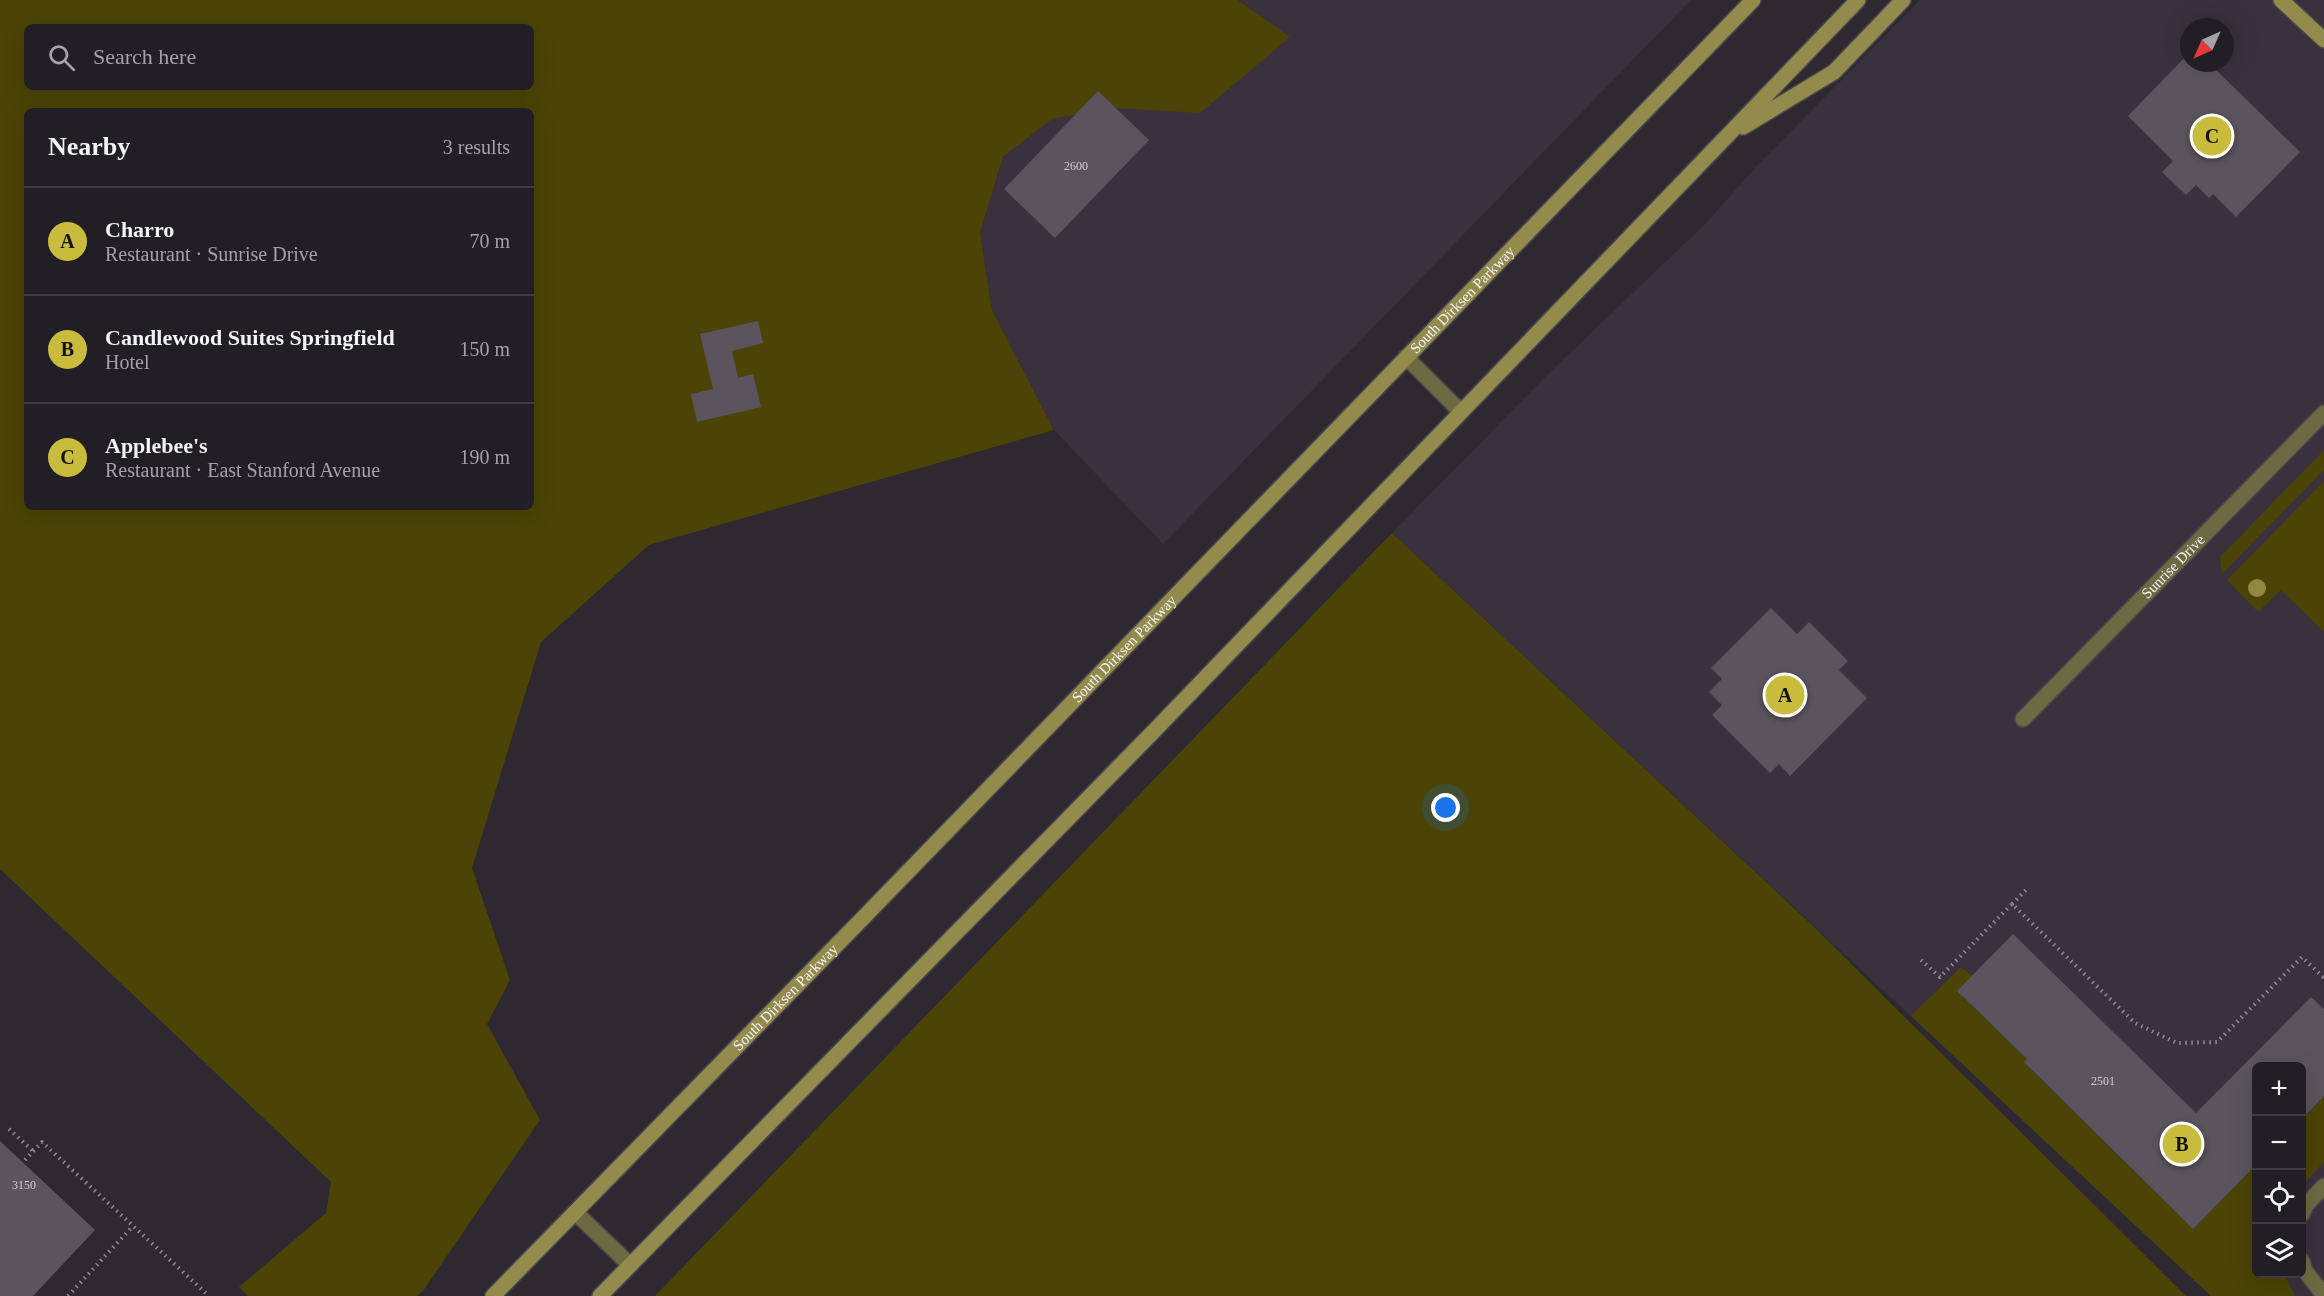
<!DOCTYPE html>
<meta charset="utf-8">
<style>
body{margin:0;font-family:Georgia,serif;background:#2a272d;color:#f1f3f6}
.controls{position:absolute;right:18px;bottom:18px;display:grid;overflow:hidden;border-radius:9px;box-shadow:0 6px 24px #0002}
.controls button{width:54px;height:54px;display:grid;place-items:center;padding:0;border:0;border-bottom:2px solid #3f3c42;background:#221e25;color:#f1f3f6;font:30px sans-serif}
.compass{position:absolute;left:2180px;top:18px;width:54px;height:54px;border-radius:50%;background:#221e25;box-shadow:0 6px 24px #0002;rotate:225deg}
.you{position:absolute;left:1446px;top:808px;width:21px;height:21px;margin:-15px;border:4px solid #fff;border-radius:50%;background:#1a73e8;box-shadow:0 0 0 9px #1a73e833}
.badge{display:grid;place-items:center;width:39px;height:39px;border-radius:50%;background:#c9bb3b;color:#111;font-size:20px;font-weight:700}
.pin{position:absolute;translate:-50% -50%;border:3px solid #fff;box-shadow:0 2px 6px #0006}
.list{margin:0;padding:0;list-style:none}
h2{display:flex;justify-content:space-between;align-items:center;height:78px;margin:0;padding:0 24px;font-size:26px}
h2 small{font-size:20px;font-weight:400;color:#a2a2a7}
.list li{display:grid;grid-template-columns:39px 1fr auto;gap:18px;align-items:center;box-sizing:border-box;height:108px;padding:0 24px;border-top:2px solid #3f3c42}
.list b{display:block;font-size:22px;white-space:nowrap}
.list p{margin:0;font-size:20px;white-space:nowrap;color:#a2a2a7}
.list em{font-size:20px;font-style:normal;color:#a2a2a7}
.icon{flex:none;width:33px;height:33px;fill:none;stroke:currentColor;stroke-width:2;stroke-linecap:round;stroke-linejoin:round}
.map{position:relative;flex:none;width:2324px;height:1296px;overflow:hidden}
.search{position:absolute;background:#221e25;box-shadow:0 6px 24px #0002;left:24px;top:24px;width:510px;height:66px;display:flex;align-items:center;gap:15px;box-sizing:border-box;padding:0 21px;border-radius:9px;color:#a2a2a7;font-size:22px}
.panel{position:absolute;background:#221e25;box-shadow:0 6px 24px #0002;left:24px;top:108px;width:510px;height:402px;border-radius:9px}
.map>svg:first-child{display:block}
.built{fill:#3a303e;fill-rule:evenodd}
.green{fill:#4b4406;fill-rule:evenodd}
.building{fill:#5b545e}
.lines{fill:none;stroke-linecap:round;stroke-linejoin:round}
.lane-casing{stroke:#4a444d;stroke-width:18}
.street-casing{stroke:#4a444d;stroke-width:18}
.secondary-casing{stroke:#4a444d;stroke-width:18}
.path{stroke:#918c93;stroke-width:4;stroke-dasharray:1.5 4.5;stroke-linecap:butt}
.lane{stroke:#6d6942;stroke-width:15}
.street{stroke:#6d6942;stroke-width:15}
.secondary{stroke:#928b4c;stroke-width:15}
.tree{fill:#928740}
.labels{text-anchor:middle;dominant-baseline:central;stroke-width:4.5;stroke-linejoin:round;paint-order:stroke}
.number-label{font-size:12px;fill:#d0cbd2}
.street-label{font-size:15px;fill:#f7f3f9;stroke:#2e2831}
</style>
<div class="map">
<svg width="2324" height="1296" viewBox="0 0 2324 1296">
<rect width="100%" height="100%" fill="#2e2831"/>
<path class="built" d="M1238,0H1691L1163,544L1054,430L992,310L980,233L1003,157L1052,119L1113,108L1290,38Z
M1920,0H2324V1296H2211L1392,533L1548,374L1704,225L1754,169ZM2189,27H2225V63H2189ZM2256,1066H2302V1274H2256Z"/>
<path class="green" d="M0,0H1238L1290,37L1200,113L1113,108L1052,119L1003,157L980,233L992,310L1054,430L649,545L541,642L472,868L510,980L487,1024L540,1120L423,1291L417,1296H248L239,1287L326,1213L331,1182L0,869ZM27,27H531V87H27ZM27,111H531V507H27Z
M2324,450V470L2222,574L2220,557Z
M2324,481V632L2281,590L2258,612L2227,580Z
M1392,533L1811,924L2186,1296H655Z
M1961,967L1972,976L1957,992L2027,1059L2024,1063L2193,1229L2256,1165V1274H2284L2295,1296H2211L1911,1016Z
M2324,1096V1162L2302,1186V1119Z"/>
<path class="building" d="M2189,53V63H2209L2300,152L2236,217L2213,194L2209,198L2196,185L2186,195L2162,172L2173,161L2128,116Z
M1098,91L1149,140L1055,238L1004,189Z
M758,321L763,343L732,351L738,378L753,374L761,407L697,422L691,394L713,389L700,334Z
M1771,608L1797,634L1809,622L1848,661L1839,670L1867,698L1790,776L1779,764L1770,773L1712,715L1722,705L1709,692L1722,679L1711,668Z
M2013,934L2196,1113L2311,997L2324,1009V1096L2302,1119V1066H2256V1165L2193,1229L2024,1062L2027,1059L1957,991Z
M0,1141L95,1230L33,1296H0Z"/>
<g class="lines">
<g class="lane-casing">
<path id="lane" d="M2302,1214L2306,1205L2324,1186
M2302,1261L2305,1271L2324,1295"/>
</g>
<g class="street-casing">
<g id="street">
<path d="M1406,357L1460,411"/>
<path id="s1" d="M2023,719L2324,413"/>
<path d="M575,1212L630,1265"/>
</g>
</g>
<g class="secondary-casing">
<g id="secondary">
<path d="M2281,0L2324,40"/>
<path d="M1743,127L1834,72L1903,0"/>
<path id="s2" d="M493,1296L863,918L1753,0"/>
<path d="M600,1296L1154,731L1858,0"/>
</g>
</g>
<path class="path" d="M2012,904L2027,889
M1921,960L1940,977L2012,904L2135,1023L2177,1043L2217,1042L2302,957L2324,978
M9,1129L33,1151
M25,1160L42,1142L209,1296
M68,1296L133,1226"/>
<use href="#lane" class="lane"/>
<use href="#street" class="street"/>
<use href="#secondary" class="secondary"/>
</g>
<circle class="tree" cx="2257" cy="588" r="9"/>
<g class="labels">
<g class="number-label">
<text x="1076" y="166">2600</text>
<text x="2103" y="1081">2501</text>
<text x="24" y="1185">3150</text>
</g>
<g class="street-label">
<text stroke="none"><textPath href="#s2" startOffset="1390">South Dirksen Parkway</textPath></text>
<text stroke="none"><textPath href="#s1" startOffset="214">Sunrise Drive</textPath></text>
<text stroke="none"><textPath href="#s2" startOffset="904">South Dirksen Parkway</textPath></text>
<text stroke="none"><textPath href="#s2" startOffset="418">South Dirksen Parkway</textPath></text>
</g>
</g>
</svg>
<div class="controls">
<button>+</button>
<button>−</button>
<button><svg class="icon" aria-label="locate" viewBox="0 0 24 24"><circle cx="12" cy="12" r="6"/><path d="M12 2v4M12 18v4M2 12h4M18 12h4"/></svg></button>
<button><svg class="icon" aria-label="layers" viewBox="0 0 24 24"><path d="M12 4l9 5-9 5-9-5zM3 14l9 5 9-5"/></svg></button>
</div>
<svg class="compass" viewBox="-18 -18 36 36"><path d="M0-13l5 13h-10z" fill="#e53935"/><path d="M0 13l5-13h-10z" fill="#a2a2a7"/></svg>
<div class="you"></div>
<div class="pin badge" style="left:1785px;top:695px">A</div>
<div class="pin badge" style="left:2182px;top:1144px">B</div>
<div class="pin badge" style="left:2212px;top:136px">C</div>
<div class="search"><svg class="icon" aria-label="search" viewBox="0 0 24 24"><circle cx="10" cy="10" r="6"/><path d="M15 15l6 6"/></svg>Search here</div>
<section class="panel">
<h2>Nearby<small>3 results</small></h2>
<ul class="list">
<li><span class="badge">A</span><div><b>Charro</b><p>Restaurant · Sunrise Drive</p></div><em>70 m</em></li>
<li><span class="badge">B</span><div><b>Candlewood Suites Springfield</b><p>Hotel</p></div><em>150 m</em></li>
<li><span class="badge">C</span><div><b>Applebee's</b><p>Restaurant · East Stanford Avenue</p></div><em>190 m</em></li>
</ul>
</section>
</div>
